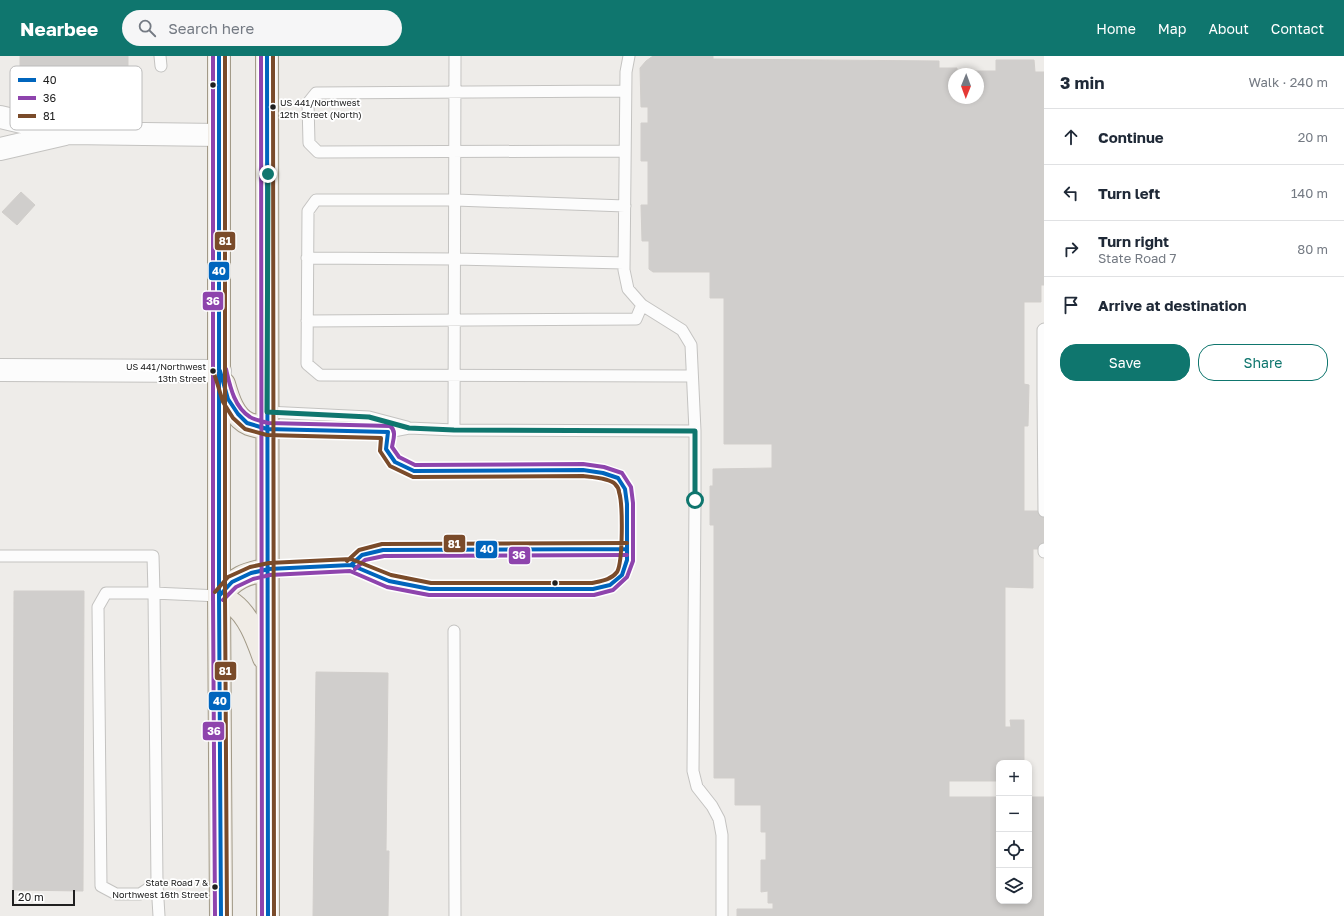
<!DOCTYPE html>
<meta charset="utf-8">
<style>
body{margin:0;font-family:"Golos Text",sans-serif;background:#f6f6f7;color:#1f2937}
.controls{position:absolute;right:12px;bottom:12px;display:grid;overflow:hidden;border-radius:8px;box-shadow:0 2px 6px #0003}
.controls button{width:36px;height:36px;display:grid;place-items:center;padding:0;border:0;border-bottom:1px solid #e0e1e3;background:#fff;color:#1f2937;font:20px sans-serif}
.compass{position:absolute;left:948px;top:12px;width:36px;height:36px;border-radius:50%;background:#fff;box-shadow:0 2px 6px #0003;rotate:181deg}
.scale{position:absolute;left:12px;bottom:10px;width:63px;box-sizing:border-box;padding-left:4px;border:2px solid #202020;border-top:0;font-size:11px;line-height:14px;white-space:nowrap;color:#202020;-webkit-text-stroke:3px #fff;paint-order:stroke}
.stop{position:absolute;width:12px;height:12px;margin:-9px;border:3px solid #0f766e;border-radius:50%;background:#fff}
.stop.end{background:#0f766e;border-color:#fff;box-shadow:0 1px 4px #0008}
.list{margin:0;padding:0;list-style:none}
h2{display:flex;justify-content:space-between;align-items:center;height:52px;margin:0;padding:0 16px;font-size:17px}
h2 small{font-size:13px;font-weight:400;color:#747a83}
.list li{display:grid;grid-template-columns:26px 1fr auto;gap:12px;align-items:center;box-sizing:border-box;height:56px;padding:0 16px;border-top:1px solid #e0e1e3}
.list b{display:block;font-size:15px;white-space:nowrap}
.list p{margin:0;font-size:13px;white-space:nowrap;color:#747a83}
.list em{font-size:13px;font-style:normal;color:#747a83}
.actions{display:flex;gap:8px;padding:12px 16px}
.actions a{flex:1;padding:9px 0;border:1px solid #0f766e;border-radius:16px;text-align:center;font-size:14px;color:#0f766e}
.actions .main{background:#0f766e;color:#fff}
.icon{flex:none;width:22px;height:22px;fill:none;stroke:currentColor;stroke-width:2;stroke-linecap:round;stroke-linejoin:round}
.map{position:relative;flex:none;width:1044px;height:860px;overflow:hidden}
header{display:flex;align-items:center;gap:24px;box-sizing:border-box;height:56px;padding:0 20px;background:#0f766e;color:#fff}
header strong{font-size:19px}
nav{display:flex;gap:22px;margin-inline-start:auto;font-size:14px}
.search{width:280px;height:36px;background:#f6f6f7;display:flex;align-items:center;gap:10px;box-sizing:border-box;padding:0 14px;border-radius:22px;color:#747a83;font-size:15px}
main{display:flex}
aside{flex:1;background:#fff}
.map>svg:first-child{display:block}
.building{fill:#d0cecc;stroke:#d1cecb;fill-rule:evenodd}
.lines{fill:none;stroke-linecap:round;stroke-linejoin:round}
.lane-casing{stroke:#c4c3c1;stroke-width:13}
.street-casing{stroke:#c4c3c1;stroke-width:24}
.primary-casing{stroke:#a29a88;stroke-width:24}
.lane{stroke:#fcfcfc;stroke-width:11}
.street{stroke:#fcfcfc;stroke-width:22}
.primary{stroke:#f0ece6;stroke-width:22}
.bus-1-casing{stroke:#fff;stroke-width:7}
.bus-2-casing{stroke:#fff;stroke-width:7}
.bus-3-casing{stroke:#fff;stroke-width:7}
.bus-1{stroke:#0065bd;stroke-width:4}
.bus-2{stroke:#8e44ad;stroke-width:4}
.bus-3{stroke:#7a4b2a;stroke-width:4}
.route{stroke:#0f766e;stroke-width:5}
.bus-dot{fill:#202020;stroke:#fff;stroke-width:1.5}
.labels{text-anchor:middle;dominant-baseline:central;stroke-width:3.5;stroke-linejoin:round;paint-order:stroke}
.bus-label{font-size:9px;fill:#202020;stroke:#fff;text-anchor:end}
.key{fill:#fff;stroke:#bcbcbc;stroke-width:1}
.key-label{font-size:11px;fill:#202020}
.line-badge{stroke:#fff;stroke-width:1.5}
.badge-label{font-size:11px;text-anchor:middle;font-weight:bold;fill:#fff}
</style>
<header>
<strong>Nearbee</strong>
<div class="search"><svg class="icon" aria-label="search" viewBox="0 0 24 24"><circle cx="10" cy="10" r="6"/><path d="M15 15l6 6"/></svg>Search here</div>
<nav><a>Home</a><a>Map</a><a>About</a><a>Contact</a></nav>
</header>
<main>
<div class="map">
<svg width="1044" height="860" viewBox="0 0 1044 860">
<rect width="100%" height="100%" fill="#eeece9"/>
<path class="building" d="M20,0H128V10H20Z
M653,0H713V3L939,5V12H957V15H996V4H1034L1035,16H1044V229H1041V246H1024V328L1029,329L1028,370H1024V455H1044V493H1033V532L1005,531V671H1011L1010,664H1024V707H999V725H949V741H999V845H1029V741H1044V860H737V853H773V847H768V835L761,836V804H766V776H761V749H735V722H714V469H710V430H713V413L772,412V388H724V242H710V216H653L649,213V185H642L641,149H648V105H641V67H648V51H641L640,12L646,5ZM954,18H978V42H954Z
M21,136L35,149L17,169L2,156Z
M14,535H84L83,835L13,834Z
M316,616L388,617L386,795H389L388,860H313Z"/>
<g class="lines">
<g class="lane-casing">
<path id="lane" d="M160,0L161,10
M629,0L626,16L624,214L628,233L642,249L682,274L691,289L695,375V444L693,715L697,731L712,750L719,763L722,779V860
M625,95L318,96L309,87L308,47L316,37L625,35
M625,150L455,144H316L308,155L307,308L320,319L692,320
M307,202L455,203L624,207
M307,265L636,263L642,249
M1044,273L1043,274V337L1044,339
M1043,337L1044,455
M267,356L369,361L407,371
M267,373L364,376H388L409,372L454,374L695,375
M454,374L455,0
M1044,493V496
M0,500H153L154,537L157,827L140,838H116L101,830L98,551L106,537H154L219,540
M351,509L362,499L383,494L627,493
M269,513L351,509L389,525L430,533H593L610,529L622,519L627,504V448L625,433L618,422L603,417L583,414L414,415L395,406L386,393L388,376
M454,575L455,860
M157,827L159,860"/>
</g>
<g class="street-casing">
<path id="street" d="M0,61L69,77L219,79
M0,93L65,78
M0,314L220,315"/>
</g>
<g class="primary-casing">
<path id="primary" d="M219,0V540L221,860
M267,0L268,860
M224,328C228,342 234,362 249,368C255,370 261,371 267,373
M219,540C224,542 229,545 233,548C249,560 257,583 264,602
M219,540C236,521 244,518 269,513"/>
</g>
<use href="#lane" class="lane"/>
<use href="#street" class="street"/>
<use href="#primary" class="primary"/>
<g class="bus-1-casing">
<path id="bus-1" d="M219,0V540L221,860
M267,0L268,860
M351,509L362,499L383,494L627,493
M219,540L232,526L251,517L269,513L351,509L389,525L430,533H593L610,529L622,519L627,504V448L625,433L618,422L603,417L583,414L414,415L395,406L386,393L388,376L267,373L247,367L238,358L228,343L220,315"/>
</g>
<g class="bus-2-casing">
<path id="bus-2" d="M213,0V540L215,860
M261,0L262,860
M355,513L365,504L384,500L627,499
M223,544L236,531L253,523L270,519L350,515L387,531L429,539H594L613,534L627,521L633,505V447L631,431L622,417L604,411L583,408L415,409L399,401L392,391C393,384 397,375 390,370L268,367C262,365 254,364 250,361C234,351 230,330 226,313"/>
</g>
<g class="bus-3-casing">
<path id="bus-3" d="M225,0V540L227,860
M273,0L274,860
M214,317L223,346L233,362L245,373L267,379L381,382L380,395L390,410L413,421L583,420C591,421 610,422 615,428C617,430 619,434 619,436C623,448 623,506 617,516C611,524 601,525 592,527H431L391,519L351,503L269,507L250,511L228,521L215,536
M347,505L359,494L382,488L627,487"/>
</g>
<use href="#bus-1" class="bus-1"/>
<use href="#bus-2" class="bus-2"/>
<use href="#bus-3" class="bus-3"/>
</g>
<g class="lines">
<path class="route" d="M268,118L267,356L369,361L409,372L454,374L695,375V444"/>
</g>
<g class="bus-dot">
<circle cx="213" cy="29" r="3.5"/>
<circle cx="273" cy="51" r="3.5"/>
<circle cx="213" cy="315" r="3.5"/>
<circle cx="555" cy="527" r="3.5"/>
<circle cx="215" cy="831" r="3.5"/>
</g>
<g class="labels">
<g class="bus-label">
<text x="280" y="46" text-anchor="start">US 441/Northwest<tspan x="280" dy="12">12th Street (North)</tspan></text>
<text x="206" y="310">US 441/Northwest<tspan x="206" dy="12">13th Street</tspan></text>
<text x="208" y="826">State Road 7 &amp;<tspan x="208" dy="12">Northwest 16th Street</tspan></text>
</g>
</g>
<rect x="10" y="10" width="132" height="64" rx="6" class="key"/>
<rect x="18" y="22" width="18" height="4" fill="#0065bd"/>
<rect x="18" y="40" width="18" height="4" fill="#8e44ad"/>
<rect x="18" y="58" width="18" height="4" fill="#7a4b2a"/>
<g class="key-label">
<text x="43" y="28">40</text>
<text x="43" y="46">36</text>
<text x="43" y="64">81</text>
</g>
<g class="line-badge">
<rect x="214" y="175" width="22" height="20" rx="4" fill="#7a4b2a"/>
<rect x="208" y="205" width="22" height="20" rx="4" fill="#0065bd"/>
<rect x="202" y="235" width="22" height="20" rx="4" fill="#8e44ad"/>
<rect x="443" y="478" width="23" height="19" rx="4" fill="#7a4b2a"/>
<rect x="475" y="484" width="23" height="19" rx="4" fill="#0065bd"/>
<rect x="508" y="490" width="23" height="19" rx="4" fill="#8e44ad"/>
<rect x="214" y="605" width="23" height="20" rx="4" fill="#7a4b2a"/>
<rect x="208" y="635" width="23" height="20" rx="4" fill="#0065bd"/>
<rect x="202" y="665" width="23" height="20" rx="4" fill="#8e44ad"/>
</g>
<g class="badge-label">
<text x="225" y="189">81</text>
<text x="219" y="219">40</text>
<text x="213" y="249">36</text>
<text x="454" y="492">81</text>
<text x="487" y="497">40</text>
<text x="519" y="503">36</text>
<text x="225" y="619">81</text>
<text x="220" y="649">40</text>
<text x="214" y="679">36</text>
</g>
</svg>
<div class="controls">
<button>+</button>
<button>−</button>
<button><svg class="icon" aria-label="locate" viewBox="0 0 24 24"><circle cx="12" cy="12" r="6"/><path d="M12 2v4M12 18v4M2 12h4M18 12h4"/></svg></button>
<button><svg class="icon" aria-label="layers" viewBox="0 0 24 24"><path d="M12 4l9 5-9 5-9-5zM3 14l9 5 9-5"/></svg></button>
</div>
<svg class="compass" viewBox="-18 -18 36 36"><path d="M0-13l5 13h-10z" fill="#e53935"/><path d="M0 13l5-13h-10z" fill="#747a83"/></svg>
<div class="scale">20 m</div>
<div class="stop" style="left:695px;top:444px"></div>
<div class="stop end" style="left:268px;top:118px"></div>
</div>
<aside>
<h2>3 min<small>Walk · 240 m</small></h2>
<ul class="list">
<li><svg class="icon" aria-label="ahead" viewBox="0 0 24 24"><path d="M12 20V5M6 11l6-6 6 6"/></svg><div><b>Continue</b></div><em>20 m</em></li>
<li><svg class="icon" aria-label="left" viewBox="0 0 24 24"><path d="M17 20v-9H6M10 6l-5 5 5 5"/></svg><div><b>Turn left</b></div><em>140 m</em></li>
<li><svg class="icon" aria-label="right" viewBox="0 0 24 24"><path d="M7 20v-9h11M14 6l5 5-5 5"/></svg><div><b>Turn right</b><p>State Road 7</p></div><em>80 m</em></li>
<li><svg class="icon" aria-label="arrive" viewBox="0 0 24 24"><path d="M6 21V4h12l-3 4 3 4H6"/></svg><div><b>Arrive at destination</b></div></li>
</ul>
<div class="actions"><a class="main">Save</a><a>Share</a></div>
</aside>
</main>
